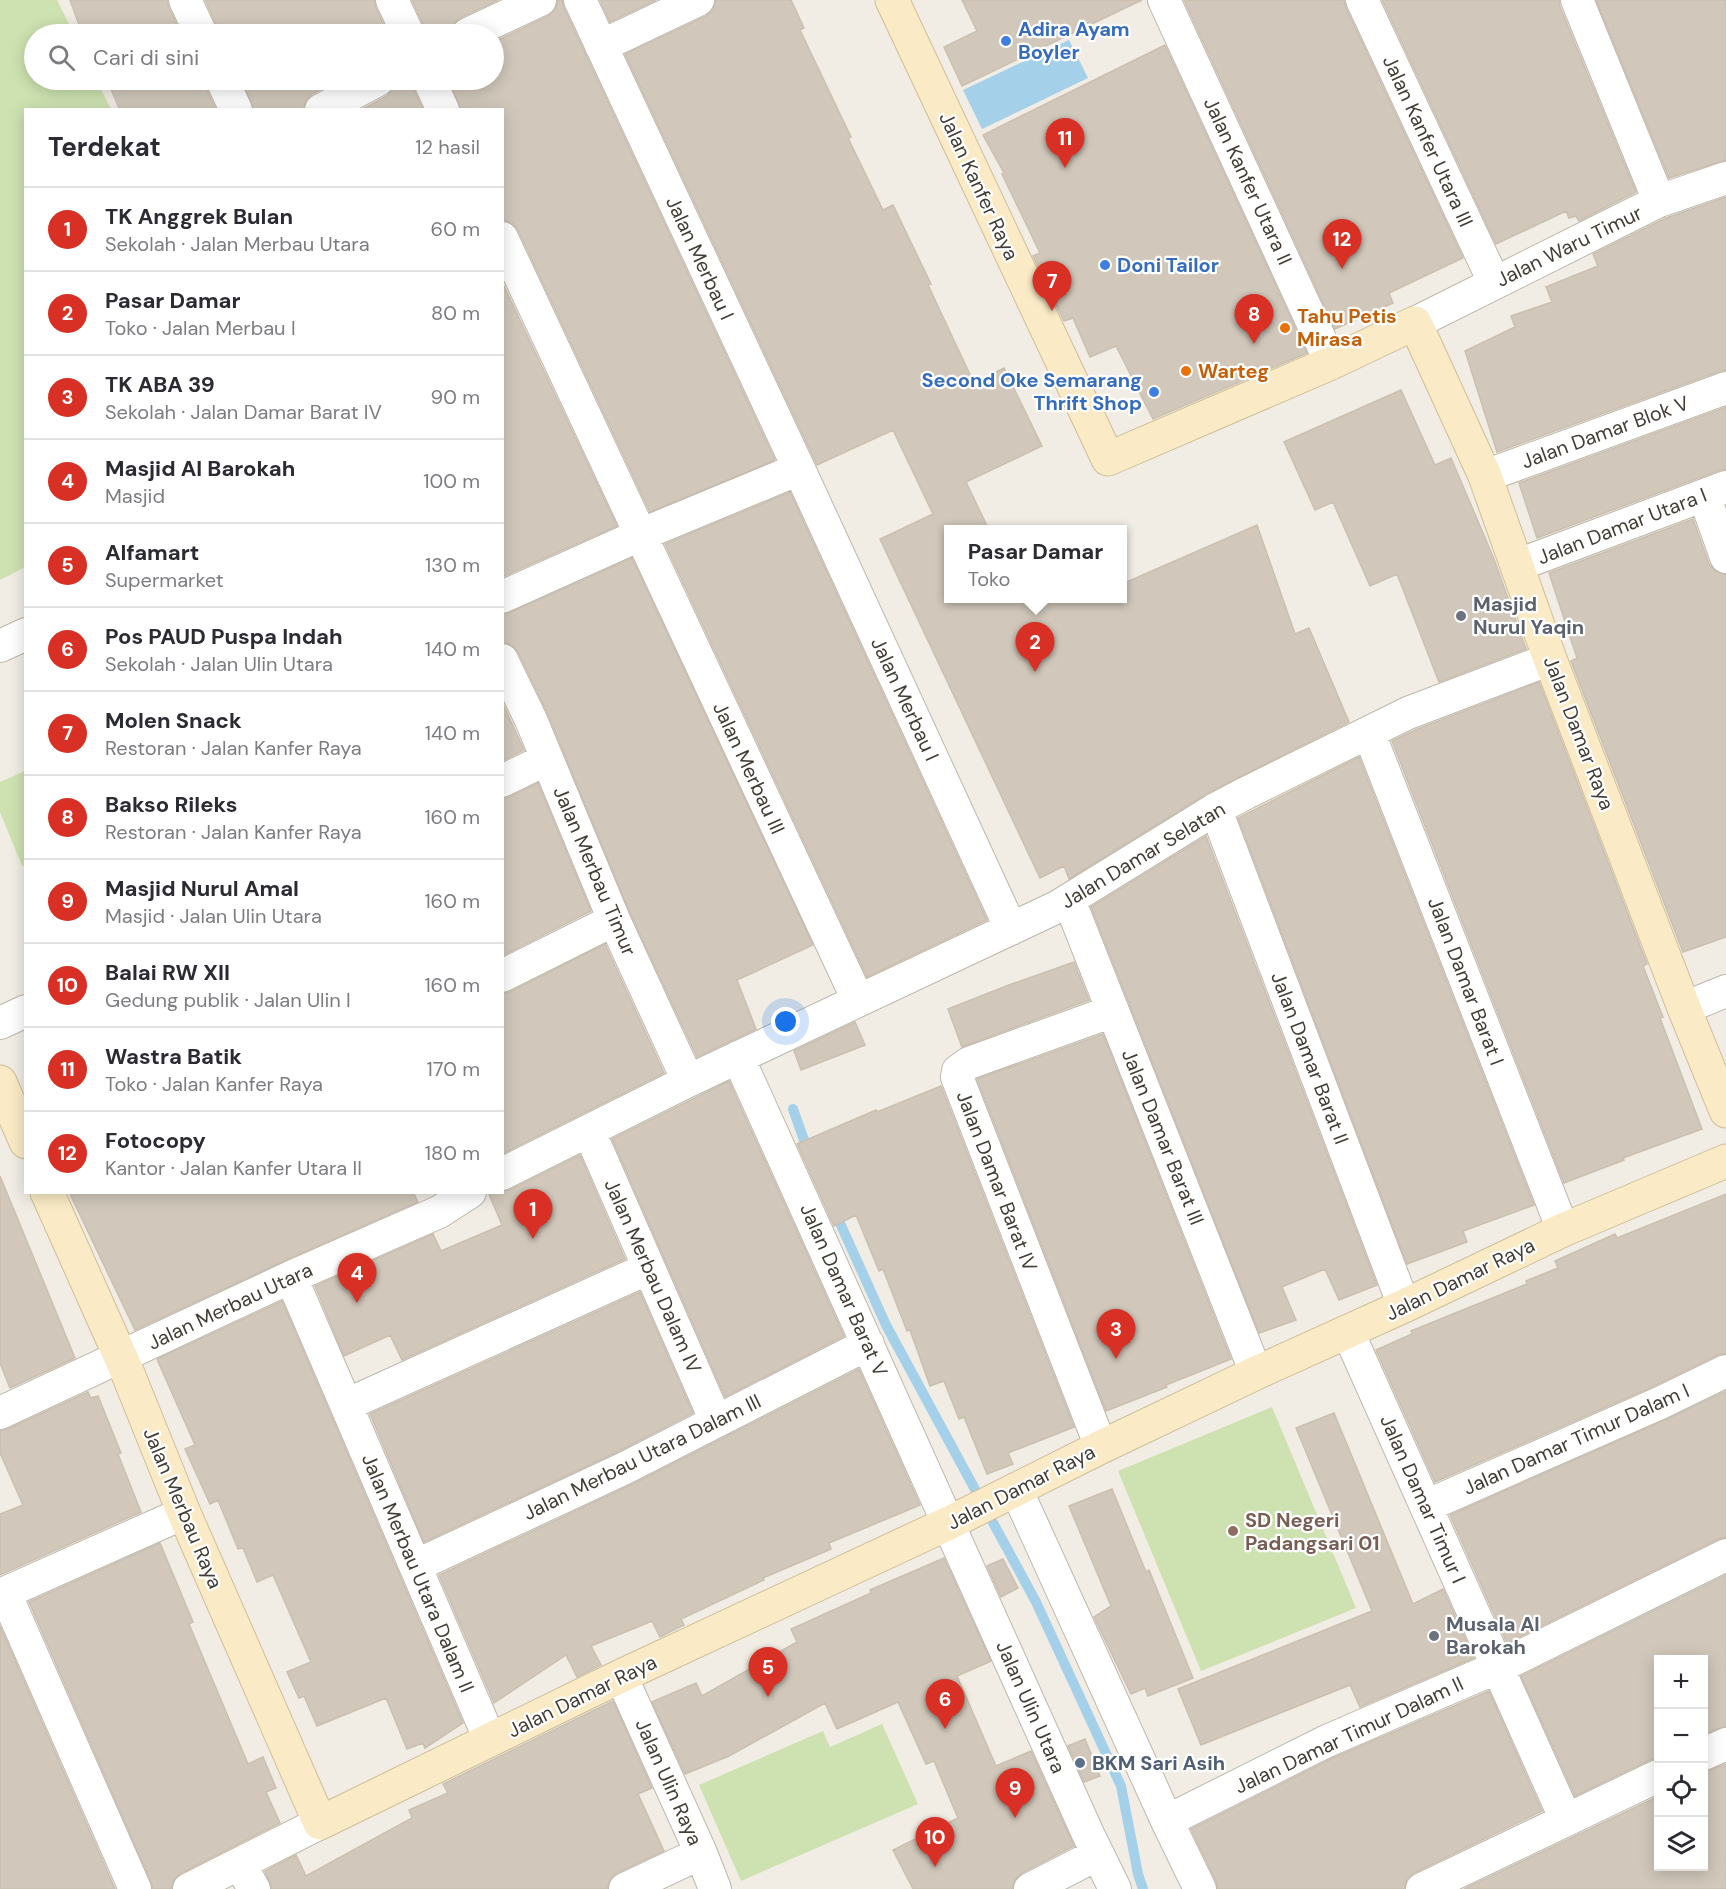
<!DOCTYPE html>
<html lang="id">
<meta charset="utf-8">
<style>
body{margin:0;font-family:"DM Sans",sans-serif;background:#f7f7f7;color:#2b2b33}
.controls{position:absolute;right:18px;bottom:18px;display:grid;overflow:hidden;border-radius:0px;box-shadow:0 3px 15px #0003}
.controls button{width:54px;height:54px;display:grid;place-items:center;padding:0;border:0;border-bottom:2px solid #e1e1e2;background:#fff;color:#2b2b33;font:30px sans-serif}
.you{position:absolute;left:786px;top:1022px;width:21px;height:21px;margin:-15px;border:4px solid #fff;border-radius:50%;background:#1a73e8;box-shadow:0 0 0 9px #1a73e833}
.badge{display:grid;place-items:center;width:39px;height:39px;border-radius:50%;background:#d93025;color:#fff;font-size:20px;font-weight:700}
.pin{position:absolute;translate:-50% -50px;filter:drop-shadow(0 2px 3px #0008)}
.pin::after{content:'';position:absolute;top:32px;width:21px;height:18px;background:inherit;clip-path:polygon(0 0,100% 0,50% 100%)}
.popup{position:absolute;left:944px;top:525px;width:183px;height:78px;box-sizing:border-box;display:grid;place-content:center;border-radius:0px;background:#fff;filter:drop-shadow(0 2px 4px #0005);font-size:20px;white-space:nowrap;color:#7c7c81}
.popup b{font-size:22px;color:#2b2b33}
.popup::after{content:'';position:absolute;left:50%;top:100%;margin-left:-12px;border:12px solid transparent;border-top-color:#fff}
.list{margin:0;padding:0;list-style:none}
h2{display:flex;justify-content:space-between;align-items:center;height:78px;margin:0;padding:0 24px;font-size:26px}
h2 small{font-size:20px;font-weight:400;color:#7c7c81}
.list li{display:grid;grid-template-columns:39px 1fr auto;gap:18px;align-items:center;box-sizing:border-box;height:84px;padding:0 24px;border-top:2px solid #e1e1e2}
.list b{display:block;font-size:22px;white-space:nowrap}
.list p{margin:0;font-size:20px;white-space:nowrap;color:#7c7c81}
.list em{font-size:20px;font-style:normal;color:#7c7c81}
.icon{flex:none;width:33px;height:33px;fill:none;stroke:currentColor;stroke-width:2;stroke-linecap:round;stroke-linejoin:round}
.map{position:relative;flex:none;width:1726px;height:1889px;overflow:hidden}
.search{position:absolute;background:#fff;box-shadow:0 3px 15px #0003;left:24px;top:24px;width:480px;height:66px;display:flex;align-items:center;gap:15px;box-sizing:border-box;padding:0 21px;border-radius:33px;color:#7c7c81;font-size:22px}
.panel{position:absolute;background:#fff;box-shadow:0 3px 15px #0003;left:24px;top:108px;width:480px;height:1086px;border-radius:0px}
.map>svg:first-child{display:block}
.green{fill:#cde2b0}
.water{fill:#a5d0e9}
.lines{fill:none;stroke-linecap:round;stroke-linejoin:round}
.stream{stroke:#a5d0e9;stroke-width:10}
.building{fill:#d1c8bb;stroke:#cbbfaf;stroke-width:1.5}
.street-casing{stroke:#beb7ab;stroke-width:34}
.secondary-casing{stroke:#cdbe97;stroke-width:35}
.street{stroke:#fff;stroke-width:32}
.secondary{stroke:#faebc6;stroke-width:33}
.shop-dot{fill:#3f7fe0;stroke:#fff;stroke-width:2}
.food-dot{fill:#e8710a;stroke:#fff;stroke-width:2}
.worship-dot{fill:#6b7280;stroke:#fff;stroke-width:2}
.education-dot{fill:#8d6e63;stroke:#fff;stroke-width:2}
.service-dot{fill:#5c6f8a;stroke:#fff;stroke-width:2}
.labels{text-anchor:middle;dominant-baseline:central;stroke-width:4.5;stroke-linejoin:round;paint-order:stroke}
.shop-label{font-size:20px;font-weight:bold;fill:#366cbe;stroke:#fff;text-anchor:start}
.street-label{font-size:20px;fill:#423d35;stroke:#fff}
.food-label{font-size:20px;font-weight:bold;fill:#c56008;stroke:#fff;text-anchor:start}
.worship-label{font-size:20px;font-weight:bold;fill:#5b616d;stroke:#fff;text-anchor:start}
.education-label{font-size:20px;font-weight:bold;fill:#785e54;stroke:#fff;text-anchor:start}
.service-label{font-size:20px;font-weight:bold;fill:#4e5e75;stroke:#fff;text-anchor:start}
</style>
<div class="map">
<svg width="1726" height="1889" viewBox="0 0 1726 1889">
<rect width="100%" height="100%" fill="#f1ede5"/>
<path class="green" d="M0,0H57L74,34H34V80H96L111,109L26,110L25,567L0,580Z
M25,771L26,864L22,866L0,812V782Z
M1272,1407L1356,1608L1201,1671L1118,1471Z
M882,1724L918,1804L741,1881L699,1785L823,1731L830,1747Z"/>
<path class="water" d="M1069,40L1088,78L982,129L963,90Z"/>
<g class="lines">
<path class="stream" d="M793,1109L809,1154
M835,1212L886,1325L1036,1602L1121,1786L1138,1874L1143,1889"/>
</g>
<path class="building" d="M70,0H167L169,8L181,34H88L86,31L82,33Z
M205,0H374L376,8L388,34H219L217,26Z
M412,0H498L460,18L454,23L451,30L442,34H426L424,26Z
M558,0H562L564,8L585,53L775,460L650,512L518,230L512,223L502,220V110H461L449,80H494V42L548,16L555,10Z
M600,0H656L610,22Z
M716,0H791L804,28L800,30L851,137L848,138L883,210L893,205L931,284L928,285L974,383L1004,368L1042,446L966,482L989,530H948V598H1122V584L1257,525L1295,634L1309,628L1349,722L1206,794L1069,879L1064,866L1040,878L880,539L933,514L893,430L817,465L625,54L706,16L713,10Z
M962,0H1142L962,86L944,47L977,31Z
M1184,0H1344L1346,8L1463,258L1389,293L1393,303L1335,329Z
M1382,0H1559L1560,7L1636,192L1579,221L1576,216L1569,218L1566,211L1496,244Z
M1596,0H1726V160L1669,178Z
M1165,45L1307,353L1153,419L1116,346L1090,357L1073,318L1064,321L1033,256L1040,253L1002,174L1004,173L983,135Z
M107,80H204L206,88L216,110H120Z
M242,80H340L312,94L306,101L303,110H254Z
M396,80H411L413,88L423,110H361L387,96L393,89Z
M1726,197V370L1720,371L1497,452L1465,351L1515,327L1511,316L1552,302L1546,287L1598,266L1593,254L1666,218Z
M502,282L617,526L502,577Z
M1401,390L1435,465L1451,458L1494,559L1526,649L1439,682L1397,574L1370,586L1333,502L1315,510L1284,442Z
M1726,407V469L1720,470L1537,538L1519,483Z
M790,492L987,920L867,977L665,544Z
M1693,519L1709,564L1715,571L1726,575V937L1683,952L1571,661L1577,658L1549,573Z
M632,558L813,945L737,980L756,1029L697,1057L630,913L547,712L518,652L512,645L502,642V615L509,613Z
M1539,682L1647,964L1643,966L1663,1017L1660,1018L1702,1129L1623,1158L1624,1160L1564,1183L1392,741L1415,730Z
M502,702L524,750L502,761Z
M1359,757L1534,1205L1463,1231L1467,1242L1407,1264L1238,818Z
M538,783L591,911L502,956V799L510,797Z
M1206,836L1377,1285L1339,1300L1325,1269L1282,1287L1296,1320L1259,1333L1091,907Z
M605,944L664,1073L502,1154V994L510,992Z
M1074,962L1089,1000L962,1047L948,1009L1009,985Z
M855,1022L865,1045L801,1070L794,1051Z
M1103,1034L1231,1359L1166,1385L1167,1387L1106,1411L977,1079Z
M729,1081L844,1336L725,1397L612,1139Z
M941,1086L1074,1427L1008,1453L1013,1464L987,1474L964,1417L959,1419L944,1381L930,1386L910,1330L907,1331L883,1269L879,1271L856,1215L834,1226L797,1144L876,1110L877,1112Z
M580,1155L625,1259L402,1360L390,1335L344,1356L315,1286L433,1234L441,1251L502,1225L488,1192H502L510,1190Z
M0,1176L75,1358L10,1388L0,1363Z
M69,1192H413L418,1202L284,1261L135,1330Z
M1726,1194V1353L1718,1355L1652,1387L1435,1482L1376,1350L1412,1334L1411,1331L1527,1284L1526,1281L1558,1268L1555,1261L1615,1234L1617,1238Z
M640,1292L693,1413L617,1452L424,1542L370,1414Z
M282,1301L463,1723L425,1748L423,1743L407,1749L386,1698L317,1726L304,1696L299,1698L287,1672L311,1662L273,1575L257,1582L243,1548L238,1549L218,1500L210,1504L185,1449L195,1445L157,1359Z
M859,1369L920,1505L829,1543L831,1549L763,1578L764,1580L681,1619L684,1625L660,1637L652,1621L591,1646L601,1665L577,1677L566,1655L494,1703L439,1575L633,1484Z
M1726,1391V1537L1718,1539L1507,1643L1450,1515L1667,1419Z
M88,1392L91,1398L98,1396L121,1453L118,1454L141,1512L0,1575V1514L23,1505L0,1453V1431L8,1429Z
M1334,1413L1413,1604L1443,1589L1474,1658L1360,1707L1350,1685L1201,1745L1178,1689L1372,1611L1296,1428Z
M1112,1489L1146,1572L1149,1570L1193,1678L1148,1696L1145,1688L1131,1694L1094,1617L1111,1606L1069,1506Z
M160,1543L193,1622L189,1624L248,1764L263,1757L276,1788L266,1792L280,1823L181,1873L174,1880L171,1889H153L151,1882L29,1602Z
M944,1558L991,1661L957,1676L996,1766L1031,1751L1074,1846L1022,1873L1015,1880L1012,1889H913L893,1850L958,1818L934,1761L926,1764L898,1702L837,1729L825,1703L729,1756L685,1774L652,1702L696,1683L702,1696L797,1642L791,1629L871,1593L870,1590Z
M1003,1559L1018,1588L1001,1597L987,1566Z
M1726,1575V1726L1704,1734V1659H1659V1758L1650,1760L1575,1796L1521,1676Z
M0,1626L115,1889H0Z
M1489,1691L1542,1811L1414,1873L1407,1879L1404,1889H1218L1216,1881L1191,1829L1335,1757Z
M613,1701L652,1788L638,1794L664,1851L617,1873L610,1879L607,1889H272L265,1871L296,1855L306,1876L412,1818L409,1810L448,1793L443,1784Z
M1085,1739L1100,1776L1084,1782L1068,1746Z
M1726,1764V1889H1464L1659,1796V1866H1704V1772Z"/>
<g class="lines">
<g class="street-casing">
<path id="street" d="M185,0L201,34
M392,0L408,34
M580,0L799,469L1011,929
M1164,0L1331,363
M1362,0L1494,282
M1577,0L1659,201
M468,34L540,0
M601,46L698,0
M222,80L236,110
M429,80L443,110
M321,110L378,80
M502,238L858,1000
M1415,323L1659,201L1726,178
M1485,476L1726,388
M1704,495L1726,557
M1518,565L1726,487
M502,597L640,535L799,469
M0,646L26,634
M502,660L531,720L614,920L688,1081
M1369,733L1563,1230
M502,781L547,759
M1214,810L1222,826L1404,1306
M1069,900L1256,1373
M502,976L614,920
M1684,1008L1726,991
M0,1023L26,1011
M738,1057L1088,1834L1115,1889
M589,1131L716,1421
M502,1174L688,1081L1057,907L1214,810L1246,793L1408,713L1550,659
M291,1277L490,1740
M1348,1332L1566,1820
M346,1405L649,1268
M0,1413L291,1277L439,1212L470,1192
M1101,1447L957,1077L958,1071L969,1063L1113,1011
M1016,1489L1167,1821L1200,1889
M1426,1506L1660,1403L1726,1371
M415,1566L625,1468L868,1344
M5,1593L135,1889
M0,1595L184,1513
M621,1676L701,1853L715,1889
M1704,1754L1726,1744
M1167,1821L1327,1741L1505,1664L1726,1555
M240,1864L254,1889
M189,1889L320,1823
M625,1889L701,1853
M1030,1889L1098,1854
M1422,1889L1658,1776"/>
</g>
<g class="secondary-casing">
<path id="secondary" d="M892,0L1108,459L1331,363L1415,323L1485,476L1550,659L1684,1008L1726,1111
M0,1082L26,1142
M47,1192L126,1369L184,1513L320,1823L621,1676L949,1523L1101,1447L1256,1373L1404,1306L1563,1230L1726,1161"/>
</g>
<use href="#street" class="street"/>
<use href="#secondary" class="secondary"/>
</g>
<g class="shop-dot">
<circle cx="1006" cy="41" r="6"/>
<circle cx="1105" cy="265" r="6"/>
<circle cx="1154" cy="392" r="6"/>
</g>
<g class="food-dot">
<circle cx="1285" cy="328" r="6"/>
<circle cx="1186" cy="371" r="6"/>
</g>
<g class="worship-dot">
<circle cx="1461" cy="616" r="6"/>
<circle cx="1434" cy="1636" r="6"/>
</g>
<circle class="education-dot" cx="1233" cy="1531" r="6"/>
<circle class="service-dot" cx="1080" cy="1763" r="6"/>
<g class="labels">
<g class="shop-label">
<text x="1018" y="29">Adira Ayam<tspan x="1018" dy="23">Boyler</tspan></text>
<text x="1117" y="265">Doni Tailor</text>
<text x="1142" y="380" text-anchor="end">Second Oke Semarang<tspan x="1142" dy="23">Thrift Shop</tspan></text>
</g>
<g class="street-label">
<text transform="translate(1428 141) rotate(65)">Jalan Kanfer Utara III</text>
<text transform="translate(1248 181) rotate(65)">Jalan Kanfer Utara II</text>
<text transform="translate(979 186) rotate(65)">Jalan Kanfer Raya</text>
<text transform="translate(1569 246) rotate(-26)">Jalan Waru Timur</text>
<text transform="translate(700 258) rotate(65)">Jalan Merbau I</text>
<text transform="translate(1605 432) rotate(-20)">Jalan Damar Blok V</text>
<text transform="translate(1622 526) rotate(-21)">Jalan Damar Utara I</text>
<text transform="translate(905 699) rotate(65)">Jalan Merbau I</text>
<text transform="translate(1579 733) rotate(69)">Jalan Damar Raya</text>
<text transform="translate(749 768) rotate(65)">Jalan Merbau III</text>
<text transform="translate(1143 855) rotate(-31)">Jalan Damar Selatan</text>
<text transform="translate(595 871) rotate(67)">Jalan Merbau Timur</text>
<text transform="translate(1466 981) rotate(69)">Jalan Damar Barat I</text>
<text transform="translate(1310 1058) rotate(69)">Jalan Damar Barat II</text>
<text transform="translate(1163 1137) rotate(68)">Jalan Damar Barat III</text>
<text transform="translate(997 1181) rotate(69)">Jalan Damar Barat IV</text>
<text transform="translate(653 1276) rotate(66)">Jalan Merbau Dalam IV</text>
<text transform="translate(1460 1279) rotate(-26)">Jalan Damar Raya</text>
<text transform="translate(844 1290) rotate(66)">Jalan Damar Barat V</text>
<text transform="translate(230 1306) rotate(-25)">Jalan Merbau Utara</text>
<text transform="translate(1576 1439) rotate(-24)">Jalan Damar Timur Dalam I</text>
<text transform="translate(642 1457) rotate(-26)">Jalan Merbau Utara Dalam III</text>
<text transform="translate(1021 1487) rotate(-27)">Jalan Damar Raya</text>
<text transform="translate(1423 1499) rotate(66)">Jalan Damar Timur I</text>
<text transform="translate(183 1508) rotate(67)">Jalan Merbau Raya</text>
<text transform="translate(418 1573) rotate(67)">Jalan Merbau Utara Dalam II</text>
<text transform="translate(582 1696) rotate(-26)">Jalan Damar Raya</text>
<text transform="translate(1031 1707) rotate(66)">Jalan Ulin Utara</text>
<text transform="translate(1349 1735) rotate(-25)">Jalan Damar Timur Dalam II</text>
<text transform="translate(669 1782) rotate(66)">Jalan Ulin Raya</text>
</g>
<g class="food-label">
<text x="1297" y="316">Tahu Petis<tspan x="1297" dy="23">Mirasa</tspan></text>
<text x="1198" y="371">Warteg</text>
</g>
<g class="worship-label">
<text x="1473" y="604">Masjid<tspan x="1473" dy="23">Nurul Yaqin</tspan></text>
<text x="1446" y="1624">Musala Al<tspan x="1446" dy="23">Barokah</tspan></text>
</g>
<g class="education-label">
<text x="1245" y="1520">SD Negeri<tspan x="1245" dy="23">Padangsari 01</tspan></text>
</g>
<g class="service-label">
<text x="1092" y="1763">BKM Sari Asih</text>
</g>
</g>
</svg>
<div class="controls">
<button>+</button>
<button>−</button>
<button><svg class="icon" aria-label="locate" viewBox="0 0 24 24"><circle cx="12" cy="12" r="6"/><path d="M12 2v4M12 18v4M2 12h4M18 12h4"/></svg></button>
<button><svg class="icon" aria-label="layers" viewBox="0 0 24 24"><path d="M12 4l9 5-9 5-9-5zM3 14l9 5 9-5"/></svg></button>
</div>
<div class="you"></div>
<div class="pin badge" style="left:533px;top:1239px">1</div>
<div class="pin badge" style="left:1035px;top:672px">2</div>
<div class="popup"><b>Pasar Damar</b>Toko</div>
<div class="pin badge" style="left:1116px;top:1359px">3</div>
<div class="pin badge" style="left:357px;top:1303px">4</div>
<div class="pin badge" style="left:768px;top:1697px">5</div>
<div class="pin badge" style="left:945px;top:1729px">6</div>
<div class="pin badge" style="left:1052px;top:311px">7</div>
<div class="pin badge" style="left:1254px;top:344px">8</div>
<div class="pin badge" style="left:1015px;top:1818px">9</div>
<div class="pin badge" style="left:935px;top:1867px">10</div>
<div class="pin badge" style="left:1065px;top:168px">11</div>
<div class="pin badge" style="left:1342px;top:269px">12</div>
<div class="search"><svg class="icon" aria-label="search" viewBox="0 0 24 24"><circle cx="10" cy="10" r="6"/><path d="M15 15l6 6"/></svg>Cari di sini</div>
<section class="panel">
<h2>Terdekat<small>12 hasil</small></h2>
<ul class="list">
<li><span class="badge">1</span><div><b>TK Anggrek Bulan</b><p>Sekolah · Jalan Merbau Utara</p></div><em>60 m</em></li>
<li><span class="badge">2</span><div><b>Pasar Damar</b><p>Toko · Jalan Merbau I</p></div><em>80 m</em></li>
<li><span class="badge">3</span><div><b>TK ABA 39</b><p>Sekolah · Jalan Damar Barat IV</p></div><em>90 m</em></li>
<li><span class="badge">4</span><div><b>Masjid Al Barokah</b><p>Masjid</p></div><em>100 m</em></li>
<li><span class="badge">5</span><div><b>Alfamart</b><p>Supermarket</p></div><em>130 m</em></li>
<li><span class="badge">6</span><div><b>Pos PAUD Puspa Indah</b><p>Sekolah · Jalan Ulin Utara</p></div><em>140 m</em></li>
<li><span class="badge">7</span><div><b>Molen Snack</b><p>Restoran · Jalan Kanfer Raya</p></div><em>140 m</em></li>
<li><span class="badge">8</span><div><b>Bakso Rileks</b><p>Restoran · Jalan Kanfer Raya</p></div><em>160 m</em></li>
<li><span class="badge">9</span><div><b>Masjid Nurul Amal</b><p>Masjid · Jalan Ulin Utara</p></div><em>160 m</em></li>
<li><span class="badge">10</span><div><b>Balai RW XII</b><p>Gedung publik · Jalan Ulin I</p></div><em>160 m</em></li>
<li><span class="badge">11</span><div><b>Wastra Batik</b><p>Toko · Jalan Kanfer Raya</p></div><em>170 m</em></li>
<li><span class="badge">12</span><div><b>Fotocopy</b><p>Kantor · Jalan Kanfer Utara II</p></div><em>180 m</em></li>
</ul>
</section>
</div>
